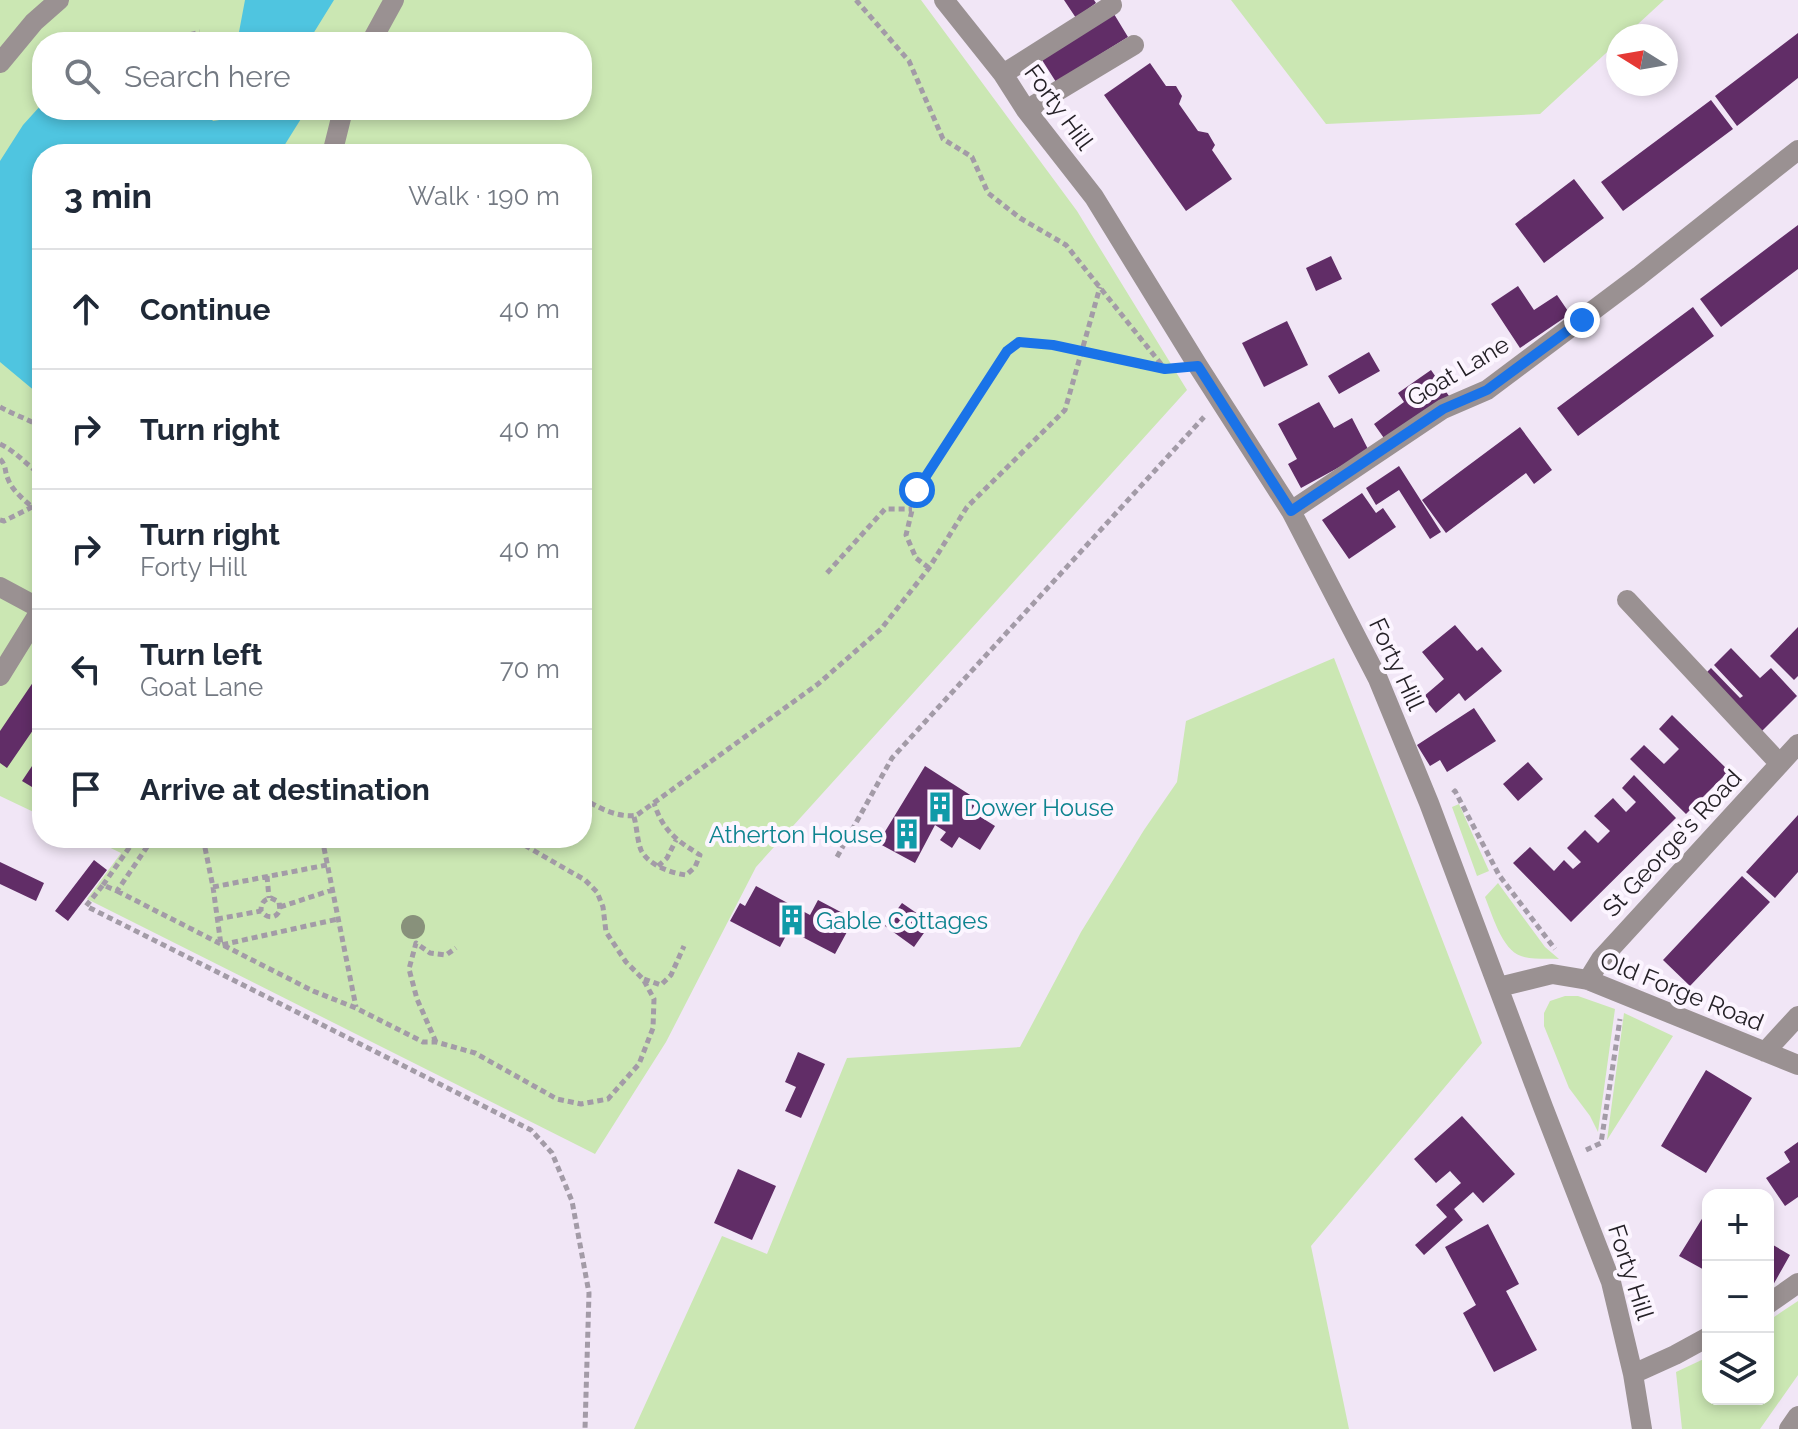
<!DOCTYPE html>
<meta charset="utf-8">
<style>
body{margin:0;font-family:Raleway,sans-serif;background:#f2f2f3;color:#1f2937}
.controls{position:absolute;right:24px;bottom:24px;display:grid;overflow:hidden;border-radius:16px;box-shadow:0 4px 12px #0003}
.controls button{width:72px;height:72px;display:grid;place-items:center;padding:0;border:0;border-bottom:2px solid #e0e1e3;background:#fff;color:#1f2937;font:40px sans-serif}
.compass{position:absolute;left:1606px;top:24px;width:72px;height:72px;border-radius:50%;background:#fff;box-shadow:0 4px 12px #0003;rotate:281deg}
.stop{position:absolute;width:24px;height:24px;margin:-18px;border:6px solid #1a73e8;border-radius:50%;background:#fff}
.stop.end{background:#1a73e8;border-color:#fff;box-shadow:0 2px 8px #0008}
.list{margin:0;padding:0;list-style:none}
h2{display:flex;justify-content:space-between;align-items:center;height:104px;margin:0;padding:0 32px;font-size:34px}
h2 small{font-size:26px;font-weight:400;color:#747a83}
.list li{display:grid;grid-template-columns:52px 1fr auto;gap:24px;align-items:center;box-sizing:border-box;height:120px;padding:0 32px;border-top:2px solid #e0e1e3}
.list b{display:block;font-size:30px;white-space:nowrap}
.list p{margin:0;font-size:26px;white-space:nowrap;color:#747a83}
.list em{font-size:26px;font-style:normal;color:#747a83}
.icon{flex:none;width:44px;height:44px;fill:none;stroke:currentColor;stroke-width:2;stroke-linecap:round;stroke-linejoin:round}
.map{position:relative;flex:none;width:1798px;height:1429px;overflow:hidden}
.search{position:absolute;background:#fff;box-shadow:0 4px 12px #0003;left:32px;top:32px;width:560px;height:88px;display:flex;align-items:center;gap:20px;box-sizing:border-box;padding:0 28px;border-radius:32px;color:#747a83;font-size:30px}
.panel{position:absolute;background:#fff;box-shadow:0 4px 12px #0003;left:32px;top:144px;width:560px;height:704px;border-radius:32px}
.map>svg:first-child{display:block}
.green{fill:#cbe7b3;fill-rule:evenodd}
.water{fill:#4fc5e0}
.building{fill:#612d67}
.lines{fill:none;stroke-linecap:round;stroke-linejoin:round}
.path{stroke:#a39ba7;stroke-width:5;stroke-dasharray:6 4;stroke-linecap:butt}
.minor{stroke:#9a9192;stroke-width:20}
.tree{fill:#88917b}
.route{stroke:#1a73e8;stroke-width:10}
.labels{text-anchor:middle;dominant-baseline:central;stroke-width:8;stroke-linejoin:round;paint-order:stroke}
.street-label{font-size:24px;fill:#252127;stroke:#fcf5ff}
.culture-label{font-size:24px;fill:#0d838f;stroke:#fcf5ff;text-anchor:start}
</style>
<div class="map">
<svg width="1798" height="1429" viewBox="0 0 1798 1429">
<rect width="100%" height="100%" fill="#f1e6f6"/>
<path class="green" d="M0,0H921L1077,211L1187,390L756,867L666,1042L595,1154L87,899L121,853L90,838H582V154H42V816L0,796ZM42,42H582V110H42Z
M1231,0H1664L1625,36H1618V42L1540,114L1326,124Z
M1334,658L1482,1043L1311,1246L1349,1429H634L722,1236L767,1254L847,1058L1020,1047L1081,932L1144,830L1177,782L1186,721Z
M1459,804L1489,871L1477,876L1452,807Z
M1498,883L1545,947L1559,959C1547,958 1532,960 1521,956C1502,950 1492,914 1485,897Z
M1565,996H1578L1615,1009L1598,1132L1590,1116L1569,1088L1544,1026V1013L1550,1001Z
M1624,1013L1673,1036L1607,1140Z
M1798,1301V1375L1760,1429H1682L1676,1372L1708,1357V1399H1768V1321Z"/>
<path class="water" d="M245,0H334L308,42H177L239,32Z
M42,104V110H204L213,121L239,117L244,110H303L304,114L279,154H42V397L0,362V161L23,125Z"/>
<path class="building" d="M1064,0H1094L1096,3L1076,18Z
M1114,14L1128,37L1056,82L1042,60Z
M1798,33V78L1737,126L1715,96Z
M1150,63L1166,86H1176L1182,96L1179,104L1198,131L1208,133L1215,145L1212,150L1232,179L1186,211L1104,95Z
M1711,100L1733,129L1623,211L1601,182Z
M1574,179L1604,218L1544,263L1515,224Z
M1798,225V269L1721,327L1700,299Z
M1331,256L1342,279L1316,291L1306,268Z
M1518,286L1534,310L1557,295L1570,314L1520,348L1491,304Z
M1693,307L1714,336L1578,436L1557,408Z
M1287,321L1308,365L1264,387L1242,343Z
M1369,352L1380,371L1339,394L1328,376Z
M1431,370L1449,396L1386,441L1374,424L1404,402L1398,393Z
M1319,402L1334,428L1352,418L1369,451L1301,488L1288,464L1297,459L1278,424Z
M1520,427L1552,470L1534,484L1526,473L1446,533L1422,500Z
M1399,466L1441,532L1430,539L1399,490L1376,505L1366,488Z
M1362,493L1376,513L1383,508L1396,527L1349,559L1322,520Z
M1455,625L1477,651L1482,647L1502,671L1465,701L1459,693L1436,713L1423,697L1444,679L1422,652Z
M1798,627V676L1794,680L1770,656Z
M1731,648L1760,678L1771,668L1797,696L1758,735L1702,677L1711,668L1740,698L1743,696L1714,665Z
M42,669V717L7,768L0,763V731Z
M1474,708L1496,741L1447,772L1440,760L1430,766L1417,745Z
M1672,715L1729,771L1686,814L1630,759L1644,745L1664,764L1679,749L1659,729Z
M1528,762L1543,779L1518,801L1503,784Z
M34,763L42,768V793L22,781Z
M925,766L978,800L971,811L995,826L980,850L959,837L952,848L940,840L946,832L935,825L915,863L878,843Z
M1634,775L1676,818L1571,922L1513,863L1530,847L1554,871L1564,860L1573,869L1581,862L1567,848L1585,830L1598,843L1610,831L1594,816L1613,798L1626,812L1636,802L1622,788Z
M1798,815V872L1775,898L1746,872Z
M94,860L107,870L68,921L55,911Z
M0,862L44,883L36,901L0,884Z
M1742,876L1770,902L1690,986L1663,960Z
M756,886L810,915L818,900L854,919L835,954L789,930L780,947L730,921L740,903L745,906Z
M902,903L931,923L914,947L885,926Z
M798,1052L825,1064L801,1118L785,1111L796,1087L785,1082Z
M1706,1070L1752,1098L1706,1173L1661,1146Z
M1462,1116L1515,1174L1483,1203L1473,1192L1454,1209L1463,1220L1424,1255L1415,1245L1447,1217L1436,1205L1461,1183L1450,1171L1436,1183L1414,1159Z
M1798,1142V1197L1785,1206L1766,1178L1790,1162L1784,1152Z
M738,1169L776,1186L752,1240L714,1223Z
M1708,1209V1272L1679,1256Z
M1488,1224L1519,1284L1506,1291L1537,1350L1494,1372L1463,1313L1476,1305L1445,1247Z
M1768,1242L1790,1255L1768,1294Z"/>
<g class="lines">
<path class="path" d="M856,0L909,61L943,139L972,157L988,193L1020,218L1066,245L1165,369H1169
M161,42L200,32
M0,407C14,415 29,419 42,428
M0,444C17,452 26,465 42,475
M0,459C7,467 4,470 8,479C12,490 23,499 32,507
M0,520L4,521L36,505L42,500
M929,568L916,558L906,535L917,490L1007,351L1019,342L1053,345L1163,369
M827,573L885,509H912
M1453,793L1455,791L1499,875L1555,949
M582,797C595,807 620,819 637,815L818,684L881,629L929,568L967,507L1065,410L1100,287
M634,817C637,827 637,840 641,850C648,865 671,873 686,875L695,867L700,855C676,840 663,831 654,803
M153,838L117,891L103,885L86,906L531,1130L552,1153L572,1201L589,1293L585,1429
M203,838L213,887L221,945L338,919
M322,838L356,1007
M837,857L892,758L1204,417
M658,866L667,858L676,840
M267,876L269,898
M103,885L136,838
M213,887L327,865
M117,891L313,991L356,1008L423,1042H436L475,1053L557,1099L581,1104L608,1099L639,1064L653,1028L654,999L643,979L626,962L606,932L603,907L597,892L585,880L512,838
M280,907L332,890
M217,919L261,911C267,919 276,919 280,910L279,902L271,898C264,899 261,903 261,911
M644,979L661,985L671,975L684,946
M436,1042L417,999L409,969L416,943L430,953L446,955L456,948
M1586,1150L1601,1143L1620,1019"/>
<path class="minor" d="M944,0L1003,74L1026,110L1094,197L1198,366L1291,511L1378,679L1429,803L1543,1107L1611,1282L1633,1374L1642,1429
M371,42L394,0
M0,63L34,22L59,0
M1003,74L1112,5
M1026,110L1134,45
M332,154L343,110
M1291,511L1443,409L1487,390L1639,276L1798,150
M0,587L41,609
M1627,600L1780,764
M0,676L42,608
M1588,980L1601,959L1798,744
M1499,987L1552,974L1588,980L1798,1065
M1765,1052L1798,1016
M1768,1304L1798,1283
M1633,1374L1675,1355L1708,1337
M1789,1429L1798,1416"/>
</g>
<circle class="tree" cx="413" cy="927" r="12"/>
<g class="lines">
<path class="route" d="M917,490L1007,351L1019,342L1053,345L1165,369L1198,366L1291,511L1443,409L1487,390L1582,320"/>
</g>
<defs>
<g id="building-bare" transform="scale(2.4)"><path d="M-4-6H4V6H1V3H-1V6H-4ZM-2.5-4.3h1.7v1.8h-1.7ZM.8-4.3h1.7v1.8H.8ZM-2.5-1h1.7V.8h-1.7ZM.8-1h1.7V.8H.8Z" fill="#0f9aa8" stroke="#fcf5ff" stroke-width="2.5" paint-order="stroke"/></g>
</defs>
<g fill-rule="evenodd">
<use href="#building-bare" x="940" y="807"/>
<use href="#building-bare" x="907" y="834"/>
<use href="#building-bare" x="792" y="920"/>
</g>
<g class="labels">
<g class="street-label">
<text transform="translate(1059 107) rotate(54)">Forty Hill</text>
<text transform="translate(1458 371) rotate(-31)">Goat Lane</text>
<text transform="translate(1397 664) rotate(65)">Forty Hill</text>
<text transform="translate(1672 843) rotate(-47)">St George's Road</text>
<text transform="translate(1682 991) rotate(22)">Old Forge Road</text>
<text transform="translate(1631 1272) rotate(72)">Forty Hill</text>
</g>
<g class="culture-label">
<text x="964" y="807">Dower House</text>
<text x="883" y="834" text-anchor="end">Atherton House</text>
<text x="816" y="920">Gable Cottages</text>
</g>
</g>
</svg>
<div class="controls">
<button>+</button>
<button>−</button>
<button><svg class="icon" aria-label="layers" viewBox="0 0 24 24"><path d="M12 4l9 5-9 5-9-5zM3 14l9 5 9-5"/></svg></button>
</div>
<svg class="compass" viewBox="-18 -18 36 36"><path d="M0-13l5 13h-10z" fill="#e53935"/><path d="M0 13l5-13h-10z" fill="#747a83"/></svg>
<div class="stop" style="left:917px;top:490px"></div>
<div class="stop end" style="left:1582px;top:320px"></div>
<div class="search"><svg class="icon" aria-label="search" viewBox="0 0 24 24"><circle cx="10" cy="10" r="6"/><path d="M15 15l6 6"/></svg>Search here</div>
<section class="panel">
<h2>3 min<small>Walk · 190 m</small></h2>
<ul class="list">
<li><svg class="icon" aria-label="ahead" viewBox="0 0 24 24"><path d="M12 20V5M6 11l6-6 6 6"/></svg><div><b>Continue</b></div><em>40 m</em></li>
<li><svg class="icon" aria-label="right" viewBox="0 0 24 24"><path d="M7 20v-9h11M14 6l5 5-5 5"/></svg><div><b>Turn right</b></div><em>40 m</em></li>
<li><svg class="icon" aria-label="right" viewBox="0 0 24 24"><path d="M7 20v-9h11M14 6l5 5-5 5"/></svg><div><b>Turn right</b><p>Forty Hill</p></div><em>40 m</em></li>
<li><svg class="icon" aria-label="left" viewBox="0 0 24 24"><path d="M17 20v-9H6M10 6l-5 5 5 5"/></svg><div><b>Turn left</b><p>Goat Lane</p></div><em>70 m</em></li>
<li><svg class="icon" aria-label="arrive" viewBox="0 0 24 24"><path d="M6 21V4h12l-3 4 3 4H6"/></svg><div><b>Arrive at destination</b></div></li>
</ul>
</section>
</div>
